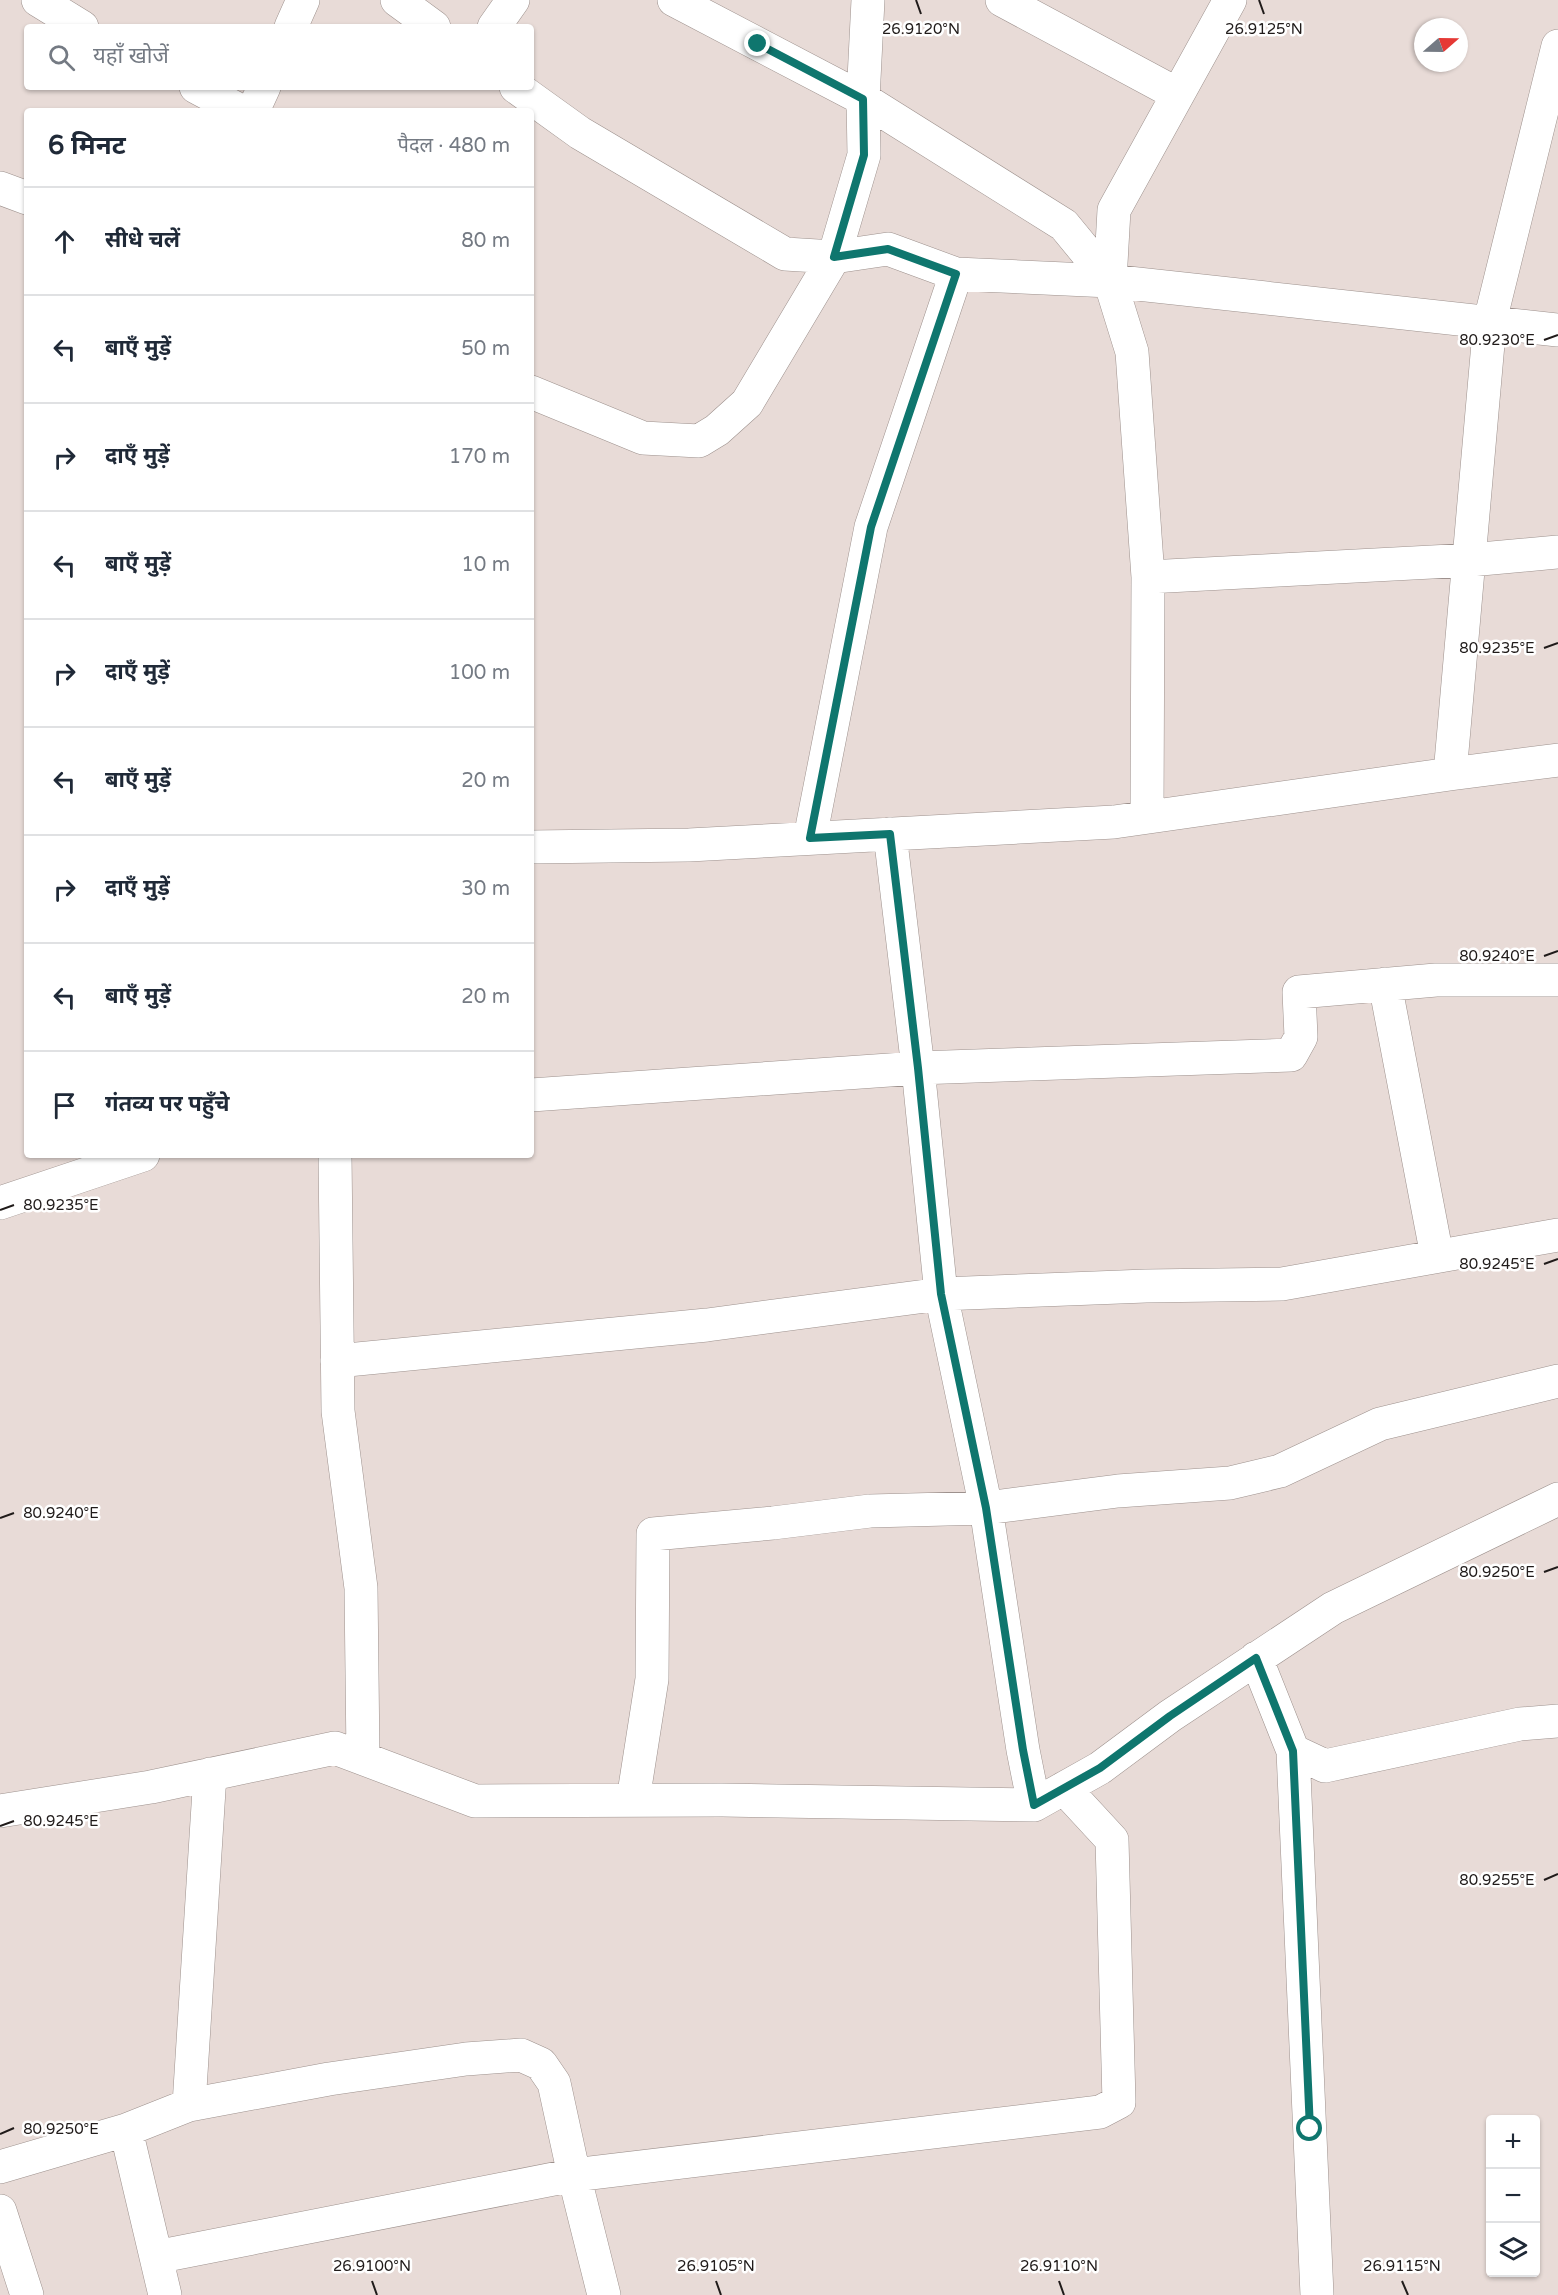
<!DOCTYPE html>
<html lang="hi">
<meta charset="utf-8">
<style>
body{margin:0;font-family:"Varela Round","Noto Sans Devanagari",sans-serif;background:#f2f2f3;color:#1f2937}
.controls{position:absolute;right:18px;bottom:18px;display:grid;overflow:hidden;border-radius:6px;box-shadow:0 2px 4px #0004}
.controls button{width:54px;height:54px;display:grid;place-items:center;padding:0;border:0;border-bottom:2px solid #e0e1e3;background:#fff;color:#1f2937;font:30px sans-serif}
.compass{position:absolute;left:1414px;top:18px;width:54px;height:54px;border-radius:50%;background:#fff;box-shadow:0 2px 4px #0004;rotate:70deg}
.stop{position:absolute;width:18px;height:18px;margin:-14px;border:4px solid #0f766e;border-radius:50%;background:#fff}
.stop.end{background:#0f766e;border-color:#fff;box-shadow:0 2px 6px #0008}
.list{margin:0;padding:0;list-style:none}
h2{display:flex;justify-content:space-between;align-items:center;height:78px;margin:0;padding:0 24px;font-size:26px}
h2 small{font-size:20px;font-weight:400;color:#747a83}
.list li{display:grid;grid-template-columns:39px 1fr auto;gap:18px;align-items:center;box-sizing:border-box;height:108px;padding:0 24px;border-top:2px solid #e0e1e3}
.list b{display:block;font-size:22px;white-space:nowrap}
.list em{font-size:20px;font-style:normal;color:#747a83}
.icon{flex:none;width:33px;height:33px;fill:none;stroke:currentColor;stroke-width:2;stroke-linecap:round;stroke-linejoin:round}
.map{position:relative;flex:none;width:1558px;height:2295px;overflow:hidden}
.search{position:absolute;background:#fff;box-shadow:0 2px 4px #0004;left:24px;top:24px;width:510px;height:66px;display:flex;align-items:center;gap:15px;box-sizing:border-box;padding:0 21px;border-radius:6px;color:#747a83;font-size:22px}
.panel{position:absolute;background:#fff;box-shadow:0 2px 4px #0004;left:24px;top:108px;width:510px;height:1050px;border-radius:6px}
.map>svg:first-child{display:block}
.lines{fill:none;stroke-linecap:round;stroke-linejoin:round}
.street-casing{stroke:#9d918d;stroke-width:34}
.street{stroke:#fff;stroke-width:33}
.route{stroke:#0f766e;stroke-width:8}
.ticks{fill:none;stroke:#201b1a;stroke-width:2}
.ticks-label{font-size:15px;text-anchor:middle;fill:#201b1a;stroke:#fff;stroke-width:5;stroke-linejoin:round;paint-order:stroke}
</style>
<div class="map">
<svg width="1558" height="2295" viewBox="0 0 1558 2295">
<rect width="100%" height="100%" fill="#e8dbd7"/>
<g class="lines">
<g class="street-casing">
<path id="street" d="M38,0L82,27
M397,0L434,27
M674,0L863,99L1064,225L1110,281
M1002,0L1177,94
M291,27L303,0
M494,27L513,0
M196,87L241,111
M516,87L580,133L785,254L834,257L888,249L956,274L1110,281L1558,330
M253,111L264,87
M0,188L27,198
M531,392L643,438L699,441L717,430L747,403L834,257L864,155L863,99L868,0
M1148,577L1470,560L1558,552
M1450,774L1558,760
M1147,817L1148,577L1132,352L1110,281L1114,210L1230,0
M890,834L918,1068L941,1294L986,1508L1023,1750L1034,1805
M810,838L871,527L956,274
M531,847L689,845L1114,822L1450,774L1490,321L1558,46
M1385,984L1437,1256
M531,1095L918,1068L1291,1055L1301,1037L1299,992L1436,980H1558
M335,1155L338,1411L361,1588L363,1758
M0,1203L143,1155
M337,1361L707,1325L941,1294L1146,1286L1282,1284L1558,1235
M1256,1658L1293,1751L1317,2295
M1293,1751L1325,1766L1520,1724L1558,1721
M633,1800L652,1679L653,1534L773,1523L870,1511L986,1508L1118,1491L1230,1483L1280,1471L1380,1424L1558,1381
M0,1811L151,1787L335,1748L475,1801L722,1800L1034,1805L1100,1768L1170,1716L1333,1608L1558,1499
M189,2105L329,2079L466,2059L521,2055L541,2064L554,2083L574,2175L604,2295
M0,2167L126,2130
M0,2211L27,2295
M156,2257L574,2175L1100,2112L1119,2102L1112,1840L1064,1788
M165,2295L126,2130L189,2105L210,1774"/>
</g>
<use href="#street" class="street"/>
</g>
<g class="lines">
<path class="route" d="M758,44L863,99L864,155L834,257L888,249L956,274L871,527L810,838L890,834L918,1068L941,1294L986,1508L1023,1750L1034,1805L1100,1768L1170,1716L1256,1658L1293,1751L1310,2129"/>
</g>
<path class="ticks" d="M916,0L921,14M1259,0L1264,14M1544,340L1558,335M1544,648L1558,643M1544,956L1558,951M0,1210L14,1205M1544,1264L1558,1259M0,1518L14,1513M1544,1572L1558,1567M0,1826L14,1821M1544,1880L1558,1874M0,2134L14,2128M372,2281L377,2295M716,2281L721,2295M1059,2281L1064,2295M1402,2281L1408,2295"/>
<g class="ticks-label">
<text x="921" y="34">26.9120°N</text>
<text x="1264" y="34">26.9125°N</text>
<text x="1497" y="345">80.9230°E</text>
<text x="1497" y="653">80.9235°E</text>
<text x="1497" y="961">80.9240°E</text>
<text x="61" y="1210">80.9235°E</text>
<text x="1497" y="1269">80.9245°E</text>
<text x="61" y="1518">80.9240°E</text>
<text x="1497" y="1577">80.9250°E</text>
<text x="61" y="1826">80.9245°E</text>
<text x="1497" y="1885">80.9255°E</text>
<text x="61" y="2134">80.9250°E</text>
<text x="372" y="2271">26.9100°N</text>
<text x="716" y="2271">26.9105°N</text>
<text x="1059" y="2271">26.9110°N</text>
<text x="1402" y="2271">26.9115°N</text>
</g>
</svg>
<div class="controls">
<button>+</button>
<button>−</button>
<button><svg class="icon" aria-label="layers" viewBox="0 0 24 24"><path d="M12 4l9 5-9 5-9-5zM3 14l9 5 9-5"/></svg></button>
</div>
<svg class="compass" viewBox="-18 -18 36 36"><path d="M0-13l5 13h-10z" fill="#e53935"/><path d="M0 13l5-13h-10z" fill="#747a83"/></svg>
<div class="stop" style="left:1310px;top:2129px"></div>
<div class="stop end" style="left:758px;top:44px"></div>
<div class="search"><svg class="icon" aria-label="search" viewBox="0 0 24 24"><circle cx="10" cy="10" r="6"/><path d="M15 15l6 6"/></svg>यहाँ खोजें</div>
<section class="panel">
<h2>6 मिनट<small>पैदल · 480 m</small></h2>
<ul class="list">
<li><svg class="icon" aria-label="ahead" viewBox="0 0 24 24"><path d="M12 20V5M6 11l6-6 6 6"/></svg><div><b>सीधे चलें</b></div><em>80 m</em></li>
<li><svg class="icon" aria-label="left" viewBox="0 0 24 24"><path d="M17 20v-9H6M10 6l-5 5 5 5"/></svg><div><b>बाएँ मुड़ें</b></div><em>50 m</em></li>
<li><svg class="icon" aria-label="right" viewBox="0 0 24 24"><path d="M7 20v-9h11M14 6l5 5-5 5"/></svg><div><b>दाएँ मुड़ें</b></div><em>170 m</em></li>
<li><svg class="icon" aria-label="left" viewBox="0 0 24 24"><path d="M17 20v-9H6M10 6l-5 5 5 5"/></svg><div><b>बाएँ मुड़ें</b></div><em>10 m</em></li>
<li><svg class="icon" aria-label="right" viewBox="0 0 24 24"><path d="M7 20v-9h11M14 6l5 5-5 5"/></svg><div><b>दाएँ मुड़ें</b></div><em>100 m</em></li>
<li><svg class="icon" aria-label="left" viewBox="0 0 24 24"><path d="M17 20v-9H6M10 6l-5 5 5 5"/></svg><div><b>बाएँ मुड़ें</b></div><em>20 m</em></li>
<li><svg class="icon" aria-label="right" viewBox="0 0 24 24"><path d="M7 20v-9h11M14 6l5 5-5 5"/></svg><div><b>दाएँ मुड़ें</b></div><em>30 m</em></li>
<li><svg class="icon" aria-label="left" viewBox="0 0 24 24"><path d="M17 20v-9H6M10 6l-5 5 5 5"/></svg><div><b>बाएँ मुड़ें</b></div><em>20 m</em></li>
<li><svg class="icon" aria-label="arrive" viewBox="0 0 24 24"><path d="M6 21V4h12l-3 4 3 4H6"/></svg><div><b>गंतव्य पर पहुँचे</b></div></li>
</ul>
</section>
</div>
